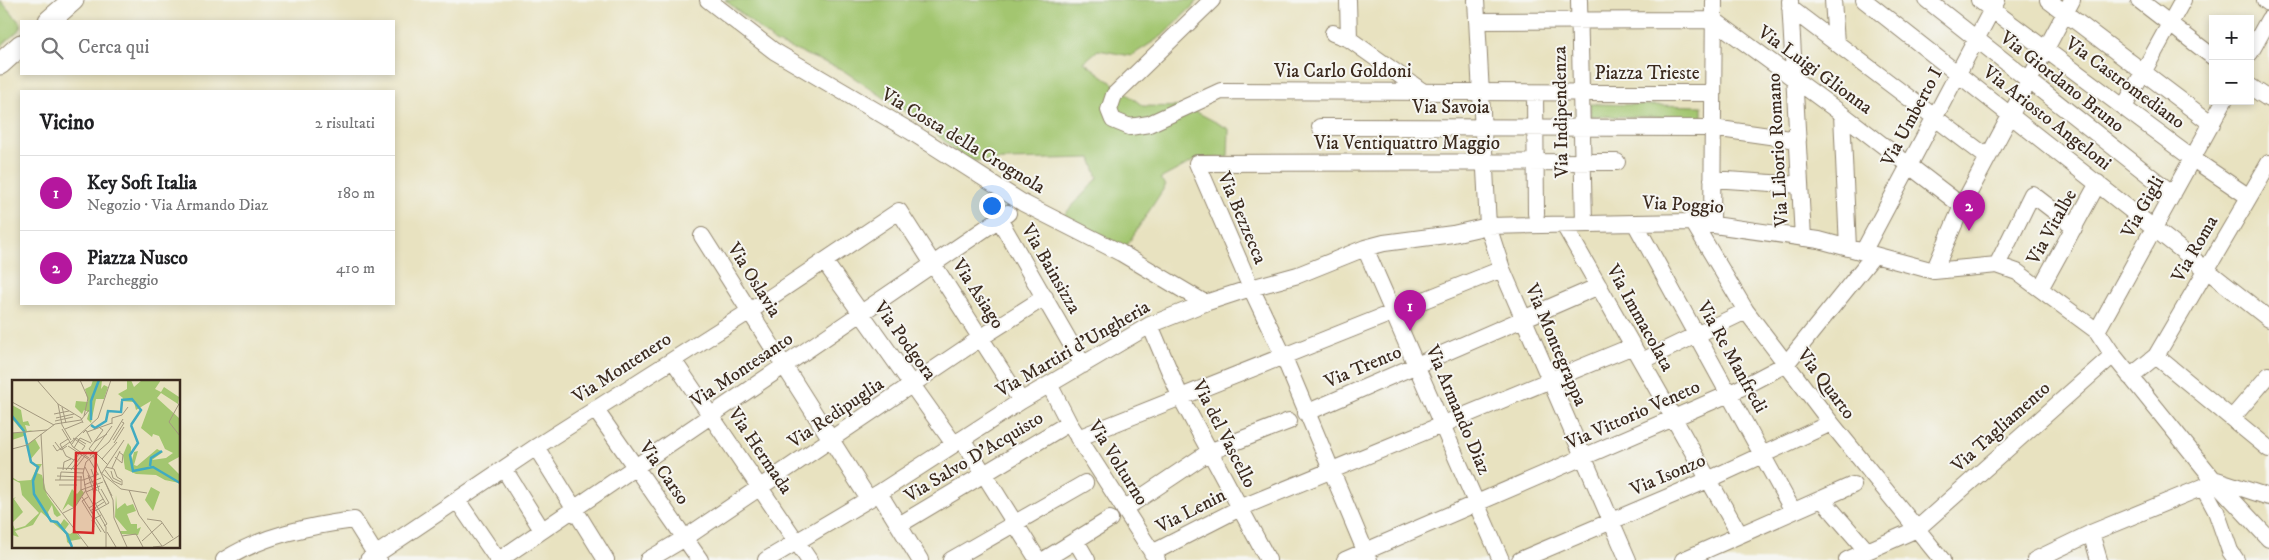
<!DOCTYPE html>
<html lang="it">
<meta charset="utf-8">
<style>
body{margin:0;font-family:"IM FELL DW Pica",serif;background:#f6f6f6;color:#202124}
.controls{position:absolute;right:15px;top:15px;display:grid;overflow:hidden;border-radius:0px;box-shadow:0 2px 8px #0003}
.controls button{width:45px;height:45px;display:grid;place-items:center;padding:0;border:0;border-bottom:1px solid #e0e0e0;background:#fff;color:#202124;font:25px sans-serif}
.you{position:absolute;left:991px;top:205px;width:18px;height:18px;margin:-12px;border:4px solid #fff;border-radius:50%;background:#1a73e8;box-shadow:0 0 0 8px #1a73e833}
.badge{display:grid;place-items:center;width:32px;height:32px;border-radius:50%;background:#b5179e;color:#fff;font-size:16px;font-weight:700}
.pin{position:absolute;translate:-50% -41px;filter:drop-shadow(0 1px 2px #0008)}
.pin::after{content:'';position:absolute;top:26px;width:18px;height:15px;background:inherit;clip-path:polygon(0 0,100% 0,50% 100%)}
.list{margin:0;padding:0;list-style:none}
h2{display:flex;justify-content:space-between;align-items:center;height:65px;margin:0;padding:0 20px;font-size:21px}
h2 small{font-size:16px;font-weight:400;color:#757577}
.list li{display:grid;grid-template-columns:32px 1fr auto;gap:15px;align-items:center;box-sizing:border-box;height:75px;padding:0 20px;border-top:1px solid #e0e0e0}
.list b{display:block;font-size:19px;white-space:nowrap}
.list p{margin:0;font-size:16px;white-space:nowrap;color:#757577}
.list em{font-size:16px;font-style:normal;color:#757577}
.icon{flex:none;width:28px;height:28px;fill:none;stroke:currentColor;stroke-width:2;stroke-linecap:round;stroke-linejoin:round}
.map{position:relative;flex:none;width:2269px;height:560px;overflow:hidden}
.search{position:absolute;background:#fff;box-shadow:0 2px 8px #0003;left:20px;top:20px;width:375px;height:55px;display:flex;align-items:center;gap:12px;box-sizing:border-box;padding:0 18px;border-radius:0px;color:#757577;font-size:19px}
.panel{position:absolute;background:#fff;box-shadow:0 2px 8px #0003;left:20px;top:90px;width:375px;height:215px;border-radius:0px}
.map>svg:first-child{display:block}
.green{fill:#a3c670;stroke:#6f7847}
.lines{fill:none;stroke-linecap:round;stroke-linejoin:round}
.minor-casing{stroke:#92866f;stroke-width:18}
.major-casing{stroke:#92866f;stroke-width:23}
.minor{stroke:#fff;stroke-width:16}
.major{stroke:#fff;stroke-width:21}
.labels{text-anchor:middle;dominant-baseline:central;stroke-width:4;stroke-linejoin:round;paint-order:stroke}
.street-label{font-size:19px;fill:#3b2a1e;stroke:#f6f6f2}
.inset-river{fill:none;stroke:#41abc1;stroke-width:2.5}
.inset-road{fill:none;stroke:#a3987f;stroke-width:1}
.view{fill:#d62828;fill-opacity:0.15;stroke:#d62828;stroke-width:2.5}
.inset-edge{fill:none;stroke:#3b2a1e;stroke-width:2.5}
</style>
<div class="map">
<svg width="2269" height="560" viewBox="0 0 2269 560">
<rect width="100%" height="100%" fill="#f6f6f2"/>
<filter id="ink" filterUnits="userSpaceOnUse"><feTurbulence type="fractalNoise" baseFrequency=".02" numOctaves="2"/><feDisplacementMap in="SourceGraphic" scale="10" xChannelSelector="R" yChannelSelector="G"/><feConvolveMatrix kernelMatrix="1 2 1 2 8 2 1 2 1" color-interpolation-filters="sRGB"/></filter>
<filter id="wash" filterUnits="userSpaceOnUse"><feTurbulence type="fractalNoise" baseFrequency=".0096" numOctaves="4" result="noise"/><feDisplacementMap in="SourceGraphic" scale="20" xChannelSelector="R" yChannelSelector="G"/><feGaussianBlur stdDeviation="1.12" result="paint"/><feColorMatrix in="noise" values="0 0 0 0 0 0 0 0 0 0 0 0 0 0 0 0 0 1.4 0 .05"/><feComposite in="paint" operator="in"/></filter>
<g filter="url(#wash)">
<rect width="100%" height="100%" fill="#e8e2c0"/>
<path class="green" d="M0,0L21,24V28L0,47Z
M725,0H1199L1162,36L1131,56L1098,50L1084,62L1143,106L1187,107L1229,129L1228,157L1197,159L1160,179L1166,185L1125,248L1064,215L1098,178L1091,158L966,161L931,129L841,69L775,42Z
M1590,104L1702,106V118L1590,116Z"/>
</g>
<g filter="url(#ink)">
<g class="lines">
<g class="minor-casing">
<path id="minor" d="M708,0L774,51L910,131L1023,203L1121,253L1205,303
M1212,0L1114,95L1109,110L1113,120L1130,127L1149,124L1221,91L1713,93
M1348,0L1349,39
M1476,0L1488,226L1502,269L1628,560
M1579,0L1584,224
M1833,0L1836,43
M1864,0L2269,319
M1927,0L2173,194
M1979,0L2193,159L2249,197
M2048,0L2212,124
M2139,0L2213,57
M2265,0L2269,3
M1790,1L1803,238
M1790,8L1987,157
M1477,21L1714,20L1842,114L1962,206
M1333,33L1349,39L1422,91
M2250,53L2269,19
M2251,87L2269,99
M1535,93L1536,214
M2124,107L2183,0
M1842,114L1848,248
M1320,127L1713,128L1798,140
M1712,179L1800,185
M999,219L1083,365
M1693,222L1746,311L1831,423L1942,560
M1635,223L1793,511
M1712,224L1714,0
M1564,225L1740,535
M702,236L868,498
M1365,248L1501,560
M1863,252L1997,0
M824,261L954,444
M1997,265L2032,194L2075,227
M1934,271L1962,206L2072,0
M2040,289L2098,183
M1150,325L1180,396L1268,560
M2097,331L2224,101
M2156,356L2269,449
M673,360L809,560
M1642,361L1746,311
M2130,377L2156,356L2269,163
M1050,386L1069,423L1157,560
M595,409L700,560
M1306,413L1599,286
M2232,418L2269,375
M1078,438L1502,269
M962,439L1038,560
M536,447L606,560
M504,469L542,530
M2217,480L2269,497
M2203,487L2216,511L2230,551L2236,560
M879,493L920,560
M1822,499L1867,551
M457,500L498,560
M1124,509L1209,452L1289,421
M899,525L1069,423
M2091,533L2099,560
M1076,541L1087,560
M1152,553L1240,508L1633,346
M224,560C263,535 309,526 354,520L379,560
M368,560L536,447L750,311L899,211L1021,401
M499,560L1008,213
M648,560L685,538L982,337L1045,297
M766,560L879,493L1021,401L1150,325L1205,303L1251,288L1298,275L1365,248L1384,243L1453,234L1488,226L1635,223L1693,222L1819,240L1934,271L1997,265L2017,272L2097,331L2113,355L2214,480L2269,539
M951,560L1085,483
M1044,560L1110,519
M1345,560L1729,394L1786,364L1874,255
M1369,560L1283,355L1251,288L1197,163L1617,162
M1520,560L1708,480L1831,423
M1683,560L1853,485
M1847,560L1917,529L2113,355
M2035,560L2091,533L2203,487L2214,480"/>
</g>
<g class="major-casing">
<path id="major" d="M49,21L73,0
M0,64L21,45"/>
</g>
<use href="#minor" class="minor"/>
<use href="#major" class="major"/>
</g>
</g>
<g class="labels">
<g class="street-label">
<text transform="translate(1815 70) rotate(36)">Via Luigi Glionna</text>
<text x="1343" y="71">Via Carlo Goldoni</text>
<text x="1647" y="73">Piazza Trieste</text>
<text transform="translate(2062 82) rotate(38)">Via Giordano Bruno</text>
<text transform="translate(2125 83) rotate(36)">Via Castromediano</text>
<text x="1451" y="107">Via Savoia</text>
<text transform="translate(1561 112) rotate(-91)">Via Indipendenza</text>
<text transform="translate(1912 117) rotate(-62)">Via Umberto I</text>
<text transform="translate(2047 118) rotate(38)">Via Ariosto Angeloni</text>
<text transform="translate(963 141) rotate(31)">Via Costa della Crognola</text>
<text x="1407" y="143">Via Ventiquattro Maggio</text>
<text transform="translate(1778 150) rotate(-93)">Via Liborio Romano</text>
<text transform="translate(1683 205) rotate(3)">Via Poggio</text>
<text transform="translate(2143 207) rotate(-61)">Via Gigli</text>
<text transform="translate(1242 218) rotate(67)">Via Bezzecca</text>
<text transform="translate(2052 227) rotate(-61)">Via Vitalbe</text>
<text transform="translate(2195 249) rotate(-60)">Via Roma</text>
<text transform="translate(1051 269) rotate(60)">Via Bainsizza</text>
<text transform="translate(754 280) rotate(58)">Via Oslavia</text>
<text transform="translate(978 294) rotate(57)">Via Asiago</text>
<text transform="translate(1640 318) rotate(61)">Via Immacolata</text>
<text transform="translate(905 341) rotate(54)">Via Podgora</text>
<text transform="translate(1556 345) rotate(67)">Via Montegrappa</text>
<text transform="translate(1073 349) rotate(-30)">Via Martiri d'Ungheria</text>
<text transform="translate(1732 357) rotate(61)">Via Re Manfredi</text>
<text transform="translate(1363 367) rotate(-23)">Via Trento</text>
<text transform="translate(622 368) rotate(-33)">Via Montenero</text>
<text transform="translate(742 370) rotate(-34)">Via Montesanto</text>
<text transform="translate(1826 384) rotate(53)">Via Quarto</text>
<text transform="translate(1458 410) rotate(67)">Via Armando Diaz</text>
<text transform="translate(836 413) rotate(-34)">Via Redipuglia</text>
<text transform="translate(1633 415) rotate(-24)">Via Vittorio Veneto</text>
<text transform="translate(2001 427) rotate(-42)">Via Tagliamento</text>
<text transform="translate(1224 434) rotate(63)">Via del Vascello</text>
<text transform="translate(760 451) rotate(56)">Via Hermada</text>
<text transform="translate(974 457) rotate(-31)">Via Salvo D'Acquisto</text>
<text transform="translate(1118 463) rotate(58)">Via Volturno</text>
<text transform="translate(664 473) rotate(55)">Via Carso</text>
<text transform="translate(1668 475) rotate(-23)">Via Isonzo</text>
<text transform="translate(1191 511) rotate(-27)">Via Lenin</text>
</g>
</g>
<g transform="translate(12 380)">
<rect width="168" height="168" fill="#e8e2c0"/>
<path d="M81,0H90L89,9L92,5L96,7L92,19H84L79,43L75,39L77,32L72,30L70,34L63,27L64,21L76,22L73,9L79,6ZM115,0H119L122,7L130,0H149L143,9L149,12L152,7L167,17L166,24L149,13L145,18L167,38V77L156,83L167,94V103L153,100L167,108L144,95L124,94L113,89L111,75L116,63L119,67V84L122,72L126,71L122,85L125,86L145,69L151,72L140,80L154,78L161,73L153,69L147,56L141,54L140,57L129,48L139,21L124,30L122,22L109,21L111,18L106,14L115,9ZM0,25L9,30L11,42L16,41L18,46L13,45L15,51L21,50L13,53L14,59L12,56L0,60L1,53L11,52L0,39ZM23,59L28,68L18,80L21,84H30L25,93L30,95L35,115L49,135L45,137L42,134L40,125L36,132L38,139L48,145L52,139L57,144L52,151L58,154L63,151L69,159L58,161L61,167L55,162L54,154L29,132L21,145L3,151L7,157L0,155V119L4,117L2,119L11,132L0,143L3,149L13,146L27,133L10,115L8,103L0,99V97L6,101L19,100L25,87L18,82L15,65ZM139,107L148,112L141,131L133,120ZM60,109L65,114L69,109L72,113L62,128L56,124L50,131ZM104,115L105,129L113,123L115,126L121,124L124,131L115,134L119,144H125V149L129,147L126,155L109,154L108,151H115L103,137Z" fill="#a3c670"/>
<path class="inset-river" d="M109,20L120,19L129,30L119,45M0,36L12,51L19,82L26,87L21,101L22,114L39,141L45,142L55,154L60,167M79,40V21L87,0M79,45L83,48L94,41L96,31L109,32L110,21M119,45L126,63L118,75L121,91L141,87L168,103M138,86L139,78L150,71"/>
<path class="inset-road" d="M25,0L46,24L50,45L59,60M68,0L76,18L72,36M0,22L42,45M168,22L157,42L168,56M46,24L69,38L71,43M50,27L54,43M42,34L57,31M44,38L62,34M43,41L61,37M100,44V38L110,35L116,27M50,49L61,67L77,78M53,49L70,42M75,52L100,43M0,53L35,50M71,53L74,50L80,62M29,54L32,109L76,167M61,58L73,66L70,70M56,59L48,64L54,76L62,80M101,60L112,43L110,42M43,62L49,70L55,66M82,62L95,54M58,63L86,38L99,0M102,63L112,47M60,64L64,58L74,64M41,65L45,71L58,62M56,66L76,79M62,68L68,58L79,63M0,69L15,65L43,44L69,40L77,30M81,72L77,69L91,50L88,48M84,73L96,85M81,75L101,120L102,138L115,167M78,76L100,46M103,77L110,83L111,75L107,72M77,79L86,94M90,79L105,62M73,87L85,111M94,87L102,89L105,97L110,100V105M45,88L72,89M100,88L108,71M79,89L87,110M51,90L52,82L59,79M54,90L67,74M59,90L70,75M62,90L76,72L79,74M93,90L101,101L110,105M99,91L101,98L109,102M88,92L109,109L135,113M90,93L112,60M76,95L82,113M45,96L70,97M69,96V110L91,102M43,100H71L87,94M48,100L49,92L72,93M92,100L100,116M47,105H65M72,105L89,98M86,110L94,124M117,110L127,135L150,166M74,112L88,106M70,117L93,153M76,117L70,121L89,152M82,121L95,144L92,146M77,128L91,119M78,131L92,122M51,133L63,127L74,110M79,133L97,123L89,109M135,139L149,141L161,158M82,147L80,140L89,135M95,152L104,167M110,156L124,154L131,167M130,161L150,143M94,167V147L74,112L71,93L74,82L97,62L111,39M141,167L151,166L168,155"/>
<path class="view" d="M64,73H84L81,153L62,152Z"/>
<rect width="168" height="168" class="inset-edge"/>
</g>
</svg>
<div class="controls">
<button>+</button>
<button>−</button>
</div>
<div class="you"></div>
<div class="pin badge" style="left:1410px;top:331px">1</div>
<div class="pin badge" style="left:1969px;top:231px">2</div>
<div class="search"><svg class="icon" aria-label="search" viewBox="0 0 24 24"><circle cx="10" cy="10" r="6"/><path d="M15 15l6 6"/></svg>Cerca qui</div>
<section class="panel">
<h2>Vicino<small>2 risultati</small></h2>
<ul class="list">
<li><span class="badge">1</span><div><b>Key Soft Italia</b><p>Negozio · Via Armando Diaz</p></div><em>180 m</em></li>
<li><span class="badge">2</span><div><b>Piazza Nusco</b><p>Parcheggio</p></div><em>410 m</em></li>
</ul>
</section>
</div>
